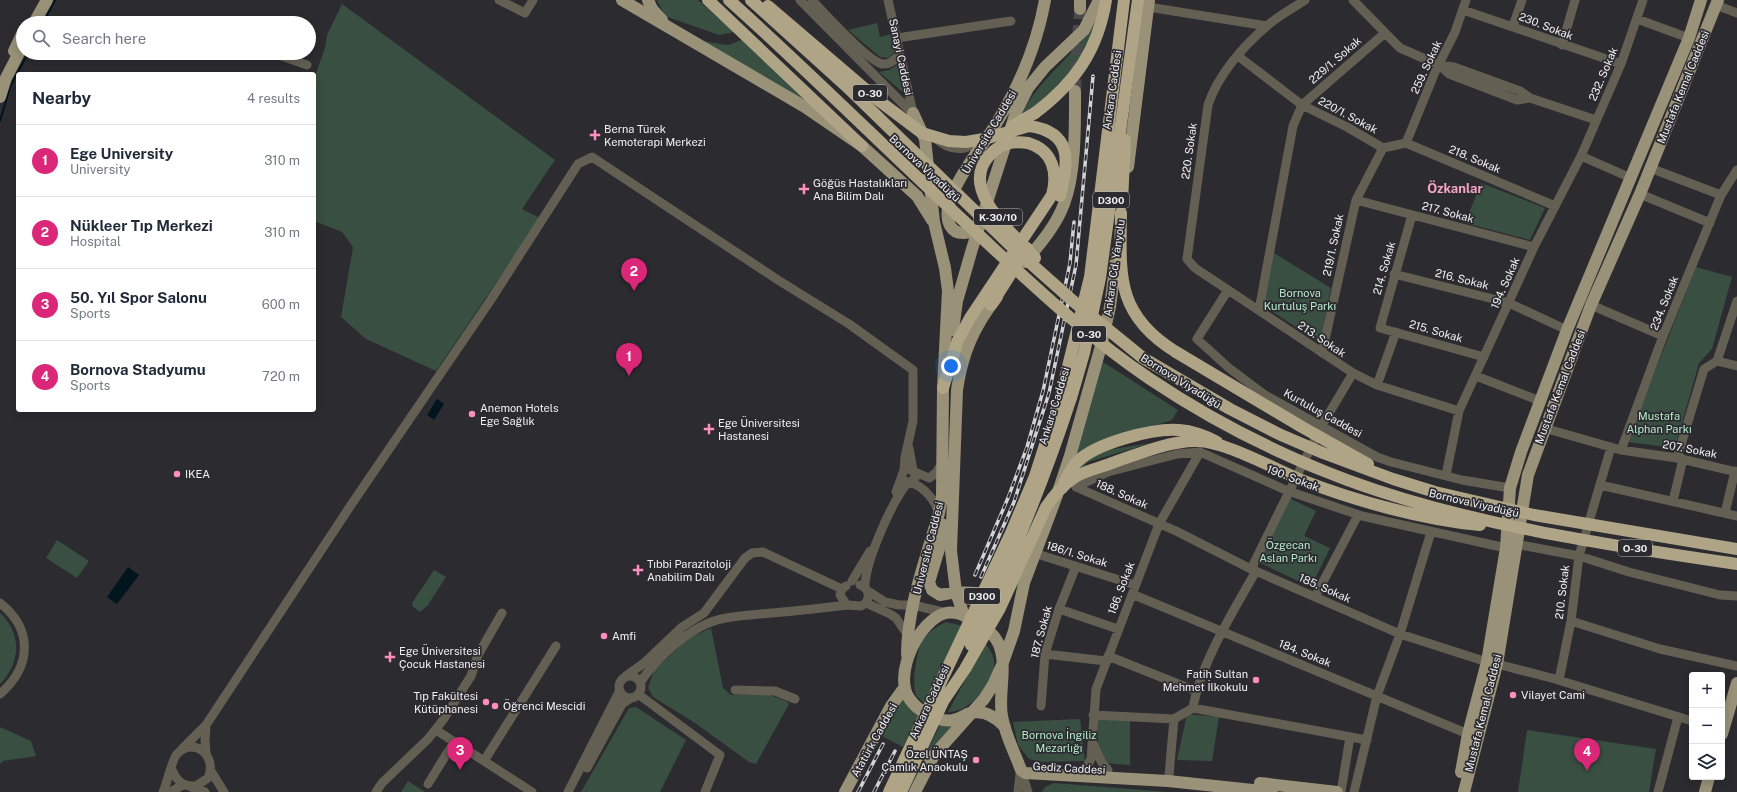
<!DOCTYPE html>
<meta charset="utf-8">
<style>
body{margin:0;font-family:"Public Sans",sans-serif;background:#f2f2f3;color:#1f2937}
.controls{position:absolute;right:12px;bottom:12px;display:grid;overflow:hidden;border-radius:4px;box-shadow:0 2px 10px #0003}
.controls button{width:36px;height:36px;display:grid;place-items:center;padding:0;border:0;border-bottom:1px solid #e0e1e3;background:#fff;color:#1f2937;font:20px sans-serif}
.you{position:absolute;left:951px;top:366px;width:14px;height:14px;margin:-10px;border:3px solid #fff;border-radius:50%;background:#1a73e8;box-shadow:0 0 0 6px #1a73e833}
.badge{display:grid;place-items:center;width:26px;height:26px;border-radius:50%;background:#db2777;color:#fff;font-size:13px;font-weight:700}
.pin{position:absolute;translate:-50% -33px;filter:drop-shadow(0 1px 2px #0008)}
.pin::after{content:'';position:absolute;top:21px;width:14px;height:12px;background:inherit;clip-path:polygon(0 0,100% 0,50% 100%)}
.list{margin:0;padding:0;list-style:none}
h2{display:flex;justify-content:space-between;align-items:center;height:52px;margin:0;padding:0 16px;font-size:17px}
h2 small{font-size:13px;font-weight:400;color:#747a83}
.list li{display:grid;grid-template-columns:26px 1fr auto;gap:12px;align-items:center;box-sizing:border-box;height:72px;padding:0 16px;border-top:1px solid #e0e1e3}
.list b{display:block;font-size:15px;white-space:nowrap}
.list p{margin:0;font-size:13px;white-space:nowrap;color:#747a83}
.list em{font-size:13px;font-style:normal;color:#747a83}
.icon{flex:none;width:22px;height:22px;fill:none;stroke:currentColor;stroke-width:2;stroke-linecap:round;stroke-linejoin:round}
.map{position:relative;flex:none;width:1737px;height:792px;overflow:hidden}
.search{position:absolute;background:#fff;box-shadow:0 2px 10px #0003;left:16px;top:16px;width:300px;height:44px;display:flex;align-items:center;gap:10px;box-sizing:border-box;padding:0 14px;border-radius:22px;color:#747a83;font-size:15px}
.panel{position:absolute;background:#fff;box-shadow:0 2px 10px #0003;left:16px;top:72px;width:300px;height:340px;border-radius:4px}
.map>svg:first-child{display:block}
.green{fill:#394f42}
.water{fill:#00151d}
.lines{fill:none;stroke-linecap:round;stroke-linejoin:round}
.stream{stroke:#00151d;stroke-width:2}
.major-tunnel{stroke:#4a494d;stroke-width:12;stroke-dasharray:12 6;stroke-linecap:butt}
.minor{stroke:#635f53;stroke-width:9}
.major{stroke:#999278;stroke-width:12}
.highway{stroke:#afa586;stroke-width:12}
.rail-casing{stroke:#d3d2d5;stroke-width:3.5}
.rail{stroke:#2c2b30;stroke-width:2;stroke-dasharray:6;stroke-linecap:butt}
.highway-bridge{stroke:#afa586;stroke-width:12}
.poi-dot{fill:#fe8ebc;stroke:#2c2b30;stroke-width:1.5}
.labels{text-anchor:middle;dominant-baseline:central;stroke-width:3.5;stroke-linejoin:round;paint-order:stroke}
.shield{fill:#2c2b30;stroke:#b6b5b8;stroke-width:1}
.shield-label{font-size:10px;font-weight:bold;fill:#f1f0f3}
.street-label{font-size:11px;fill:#f1f0f3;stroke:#2c2b30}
.poi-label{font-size:11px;fill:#f1f0f3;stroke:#2c2b30;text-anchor:start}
.park-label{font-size:11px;fill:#b3ebc9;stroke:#2c2b30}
.quarter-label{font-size:13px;font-weight:bold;fill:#f3a4c2;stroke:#2c2b30}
</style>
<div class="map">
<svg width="1737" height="792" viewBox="0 0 1737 792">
<rect width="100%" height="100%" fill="#2c2b30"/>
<path class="green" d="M657,0H698L734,32L719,35L665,16Z
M342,4L555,160L522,209L540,218L436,371L366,339L341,317L353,247L342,232L314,221V79L325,48L327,35Z
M1097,17L1089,50L1039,109L1023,112C1041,76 1078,54 1097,17Z
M877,23L880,37L892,34L896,50L889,58L880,57L848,30Z
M744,39L816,107L702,41L728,45Z
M897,65L905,94L879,72L889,70Z
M1481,183L1545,208L1530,240L1465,223Z
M1274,253L1331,288L1320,343L1264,306Z
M1696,267L1732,277L1712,349L1699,363L1675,448L1627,442Z
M1103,362L1178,410L1172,420L1090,446L1072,460Z
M1151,443L1088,462L1079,472V463L1094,452Z
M1289,498L1316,511L1304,536L1330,548L1311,587L1258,562Z
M57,540L89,561L77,578L46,558Z
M434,570L446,577L428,605L420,612L413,607L412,603Z
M0,613C22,633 21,663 0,684Z
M946,622L963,626L925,704C922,701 918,698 916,695C911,683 917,646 925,637C931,630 938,626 946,622Z
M711,628L723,688L731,695H770L786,701L789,704L756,764L749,762L695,723L653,697L648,688L654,670L689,638Z
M985,643C989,648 993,654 994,660C997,681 970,713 948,712Z
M902,698L919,715L903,747L880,735Z
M636,707L686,740L660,792H581L629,708Z
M1187,714L1219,717L1212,761L1177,760Z
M1098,718L1130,720V765L1105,763L1098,747Z
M1080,719L1085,761L1042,762L1029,759L1018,745L1013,722Z
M941,723L955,724C934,743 924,767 911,792H907Z
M0,727L31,741L36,756L3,761L0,764Z
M1527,730L1656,749L1649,792H1518Z
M408,781L425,792H401Z
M1054,783L1168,792H1169H1042L1045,787Z"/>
<path class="water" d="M437,399L444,404L434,420L427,415Z
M128,567L139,575L117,604L107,597Z"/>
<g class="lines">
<path class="stream" d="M43,23L55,0
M0,121L10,87L28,53"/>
<path class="major-tunnel" d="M1075,91L1080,9"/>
<path class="minor" d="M499,0L525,13L533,0
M800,0L916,117
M812,0C824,13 868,61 882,64C891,65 895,59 900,54
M888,0L913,113
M1305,0C1292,9 1278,16 1267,26C1243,46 1218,75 1208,105L1187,259L1195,268L1353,373L1377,385L1459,411
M1353,0L1400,48L1439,65L1454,67L1520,91L1530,98L1596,120
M1716,5L1737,13
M1148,7L1267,26
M1463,10L1621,64
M1637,19L1689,38
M1513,26L1522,0
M897,38L1011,21
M1562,45L1575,0
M276,54L307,65
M1238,56L1302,105L1347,127L1383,148
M1439,65L1449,74L1517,100L1530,98
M935,138C947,149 960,152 974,144
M1406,143L1435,72L1455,32L1466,0
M1383,148L1406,143L1555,206
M1581,156L1621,64L1643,0
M1650,168L1721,195
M1640,194L1710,223
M1356,200L1534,247
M1412,215L1380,328L1484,357
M1394,274L1509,303L1567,330
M1228,290L1197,339L1229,368L1265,395L1377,457L1391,462L1462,480L1510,488
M1591,305L1663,336
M1259,310L1293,126L1302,105L1385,33
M1322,353L1356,200L1383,148
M1717,361L1737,366
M1476,376L1540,401
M1377,385L1396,332
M1544,428L1621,450L1677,458L1737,472
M909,448L913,471L929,478L936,473L942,463
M1621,450L1663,336L1721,195L1737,170
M1677,458L1704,369L1717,361L1737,301
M1446,475L1459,411L1534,247L1581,156L1631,178
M1600,485L1737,516
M1076,487L1108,472L1177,454L1200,452L1288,491L1362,516L1506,548
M1076,487L1176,531L1251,569L1400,634L1487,662
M896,492L904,470L910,469L915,473V478L910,482H905L902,478
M1673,501L1683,459
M1725,513L1735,471
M1515,544L1579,556L1629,572L1720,595L1737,596
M1034,553L1135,585
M1251,569L1322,425L1353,373
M852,581L870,551
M860,585C869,589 870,595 866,603
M846,586L842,589L840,595L847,605L861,606L866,603L890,614L896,618L907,634
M865,587C865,562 890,507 905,486L910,482C924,487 934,499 939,513
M868,591L885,602L899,605H913L947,613
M1132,594L1468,734
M1315,597L1358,515
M0,603C34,630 31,667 0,694
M1059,609L1118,629
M1571,621L1660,649L1737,666
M1045,654L1106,661
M1108,656L1196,691
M1497,664L1559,680L1571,621L1579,556L1611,447
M619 687a11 11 0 1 1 22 0a11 11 0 1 1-22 0Z
M626,676L644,663L682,627L704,613L745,558L752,553L763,552L842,589
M1558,680L1692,721
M640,683C655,659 689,628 717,620C734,615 753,615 771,613C797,611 822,608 847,605
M735,690L775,691L795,699
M638,694L720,755L705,792
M1041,706L1045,654L1059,609L1076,566
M1193,708C1200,664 1234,610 1256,571
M1093,715L1174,719L1193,708L1367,740
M206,725L205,740L206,754
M436,730L532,792
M1093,743L1102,763L1108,770
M181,750L206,725L351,505L490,301L578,164L592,157L778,280L849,324L913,370V421L905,457L904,470
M484,761L556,646
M587,768L622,704L631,698
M1086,768L1091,759L1096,689L1159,524L1200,452
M1021,770L1028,792
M211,771L224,792
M1169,775L1174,719
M428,784L454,742
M191,787L205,792
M163,792C167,784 172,759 177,754C194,736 218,756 208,778L196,786C184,787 177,782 172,770
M170,792L183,785
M376,792L382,783L428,739L443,720L471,676L478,655L502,613
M568,792L619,692
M1018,792L1020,774
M1341,792L1350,737
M1354,792L1377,696L1400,634L1431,532
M1658,792L1678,717"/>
<path class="major" d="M622,0L805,107L862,146L917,196L932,220
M648,0L652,9L662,20
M1080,0V9
M34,23L47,0
M14,51L23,32
M0,97L6,78L23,45
M1128,167L1149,0
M980,224C976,229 972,233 965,233C950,234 946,221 948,208C952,183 982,147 996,124C1020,85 1037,45 1045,0
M1025,262C1039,245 1056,226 1064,204C1076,172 1075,125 1075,91
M953,330L957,301L972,249L1016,112L1028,88L1045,67L1084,30L1099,0
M942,524L939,549L929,582L932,590L940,595L956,592L993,594
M964,616L956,592L951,551L957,390C962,354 974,326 997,297
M907,655C907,607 926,559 939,513L942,496L943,388L948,291L945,268L934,222L925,139L913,113
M1005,727C996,717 984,710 970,713C964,715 960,719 953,720C939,723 917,711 909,698C893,675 919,619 946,613C961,610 980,623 990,632C1013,653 997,689 1002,716C1005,735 1015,753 1021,770L1025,773L1168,781L1272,792
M1722,734L1737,683
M1461,772L1468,734L1487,662L1506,548L1510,488L1521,452L1567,330L1689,38L1701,0
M1260,783L1337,792
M845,792L891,706L904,688
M915,792L934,755L984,699L993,685L1002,665L1014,631L1024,583L1056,498L1070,456L1101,346L1110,307L1117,252
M1464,792L1497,664L1528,475L1591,305L1640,194L1718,0
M1705,792L1709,777"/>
<path class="highway" d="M708,0L862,146
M1035,113C1075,83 1098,50 1106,0
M1029,126C1073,132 1069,162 1060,196
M1122,201L1125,140
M1121,213C1120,276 1116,315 1176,352
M991,305L1027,248
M943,388L958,340L970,318L1052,195C1058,173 1053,150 1028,143
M1061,395L1090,277L1124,0
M1071,398L1084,353L1100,278L1138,0
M1062,488C1066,479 1070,469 1077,462C1096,443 1153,428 1179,430C1192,431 1206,436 1217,442"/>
<g class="rail-casing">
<path id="rail" d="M975,575L1008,498L1027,447L1043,391L1070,263L1074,222
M981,577L1014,502L1049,393L1076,265L1093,76
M858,792L883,744
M874,792L895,751"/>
</g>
<use href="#rail" class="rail"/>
<path class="highway-bridge" d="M729,0C815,77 896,159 981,237C1035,287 1089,338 1150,379C1211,420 1278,454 1347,480C1469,525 1608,545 1737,564
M751,0L845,85L1009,244L1073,301L1143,358L1230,409L1281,435L1323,453L1393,479L1435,492L1534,515L1737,549
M768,6L878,100L922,133L949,141L966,142L984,139L1029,126
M1012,126L1035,113
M1028,143C1012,141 1000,143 989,156C958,190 1014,234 1035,258
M1176,352L1302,427L1368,464
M971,645C1010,563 1043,484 1071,398
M944,700L965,669L1000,608L1046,507C1054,495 1063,485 1075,477C1087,470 1100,468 1112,463C1135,455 1172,440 1197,441C1225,441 1276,470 1304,481C1356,501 1424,520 1480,525
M889,792L1011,533L1035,476L1061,395
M901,792L947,693"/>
</g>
<g class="poi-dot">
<path d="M593 129h4v4h4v4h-4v4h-4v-4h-4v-4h4z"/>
<path d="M802 183h4v4h4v4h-4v4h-4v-4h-4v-4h4z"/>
<circle cx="472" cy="414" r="4"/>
<path d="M707 423h4v4h4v4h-4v4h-4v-4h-4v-4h4z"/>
<circle cx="177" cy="474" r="4"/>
<path d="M636 564h4v4h4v4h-4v4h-4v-4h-4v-4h4z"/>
<circle cx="604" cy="636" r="4"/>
<path d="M388 651h4v4h4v4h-4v4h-4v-4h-4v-4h4z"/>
<circle cx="1256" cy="680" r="4"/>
<circle cx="1513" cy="695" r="4"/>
<circle cx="486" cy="702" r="4"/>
<circle cx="495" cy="706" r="4"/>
<circle cx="976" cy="760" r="4"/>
</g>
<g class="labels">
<g class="shield">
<rect x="853" y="85" width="34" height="16" rx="3"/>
<rect x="1093" y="192" width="36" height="16" rx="3"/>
<rect x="974" y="209" width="48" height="16" rx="3"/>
<rect x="1072" y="326" width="34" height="16" rx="3"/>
<rect x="1618" y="540" width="34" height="16" rx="3"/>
<rect x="964" y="588" width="36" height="16" rx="3"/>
</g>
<g class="shield-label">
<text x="870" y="93">O-30</text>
<text x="1111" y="200">D300</text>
<text x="998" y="217">K-30/10</text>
<text x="1089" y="334">O-30</text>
<text x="1635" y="548">O-30</text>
<text x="982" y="596">D300</text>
</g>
<g class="street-label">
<text transform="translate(1546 26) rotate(21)">230. Sokak</text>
<text transform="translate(901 57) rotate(78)">Sanayi Caddesi</text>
<text transform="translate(1335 60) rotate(-41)">229/1. Sokak</text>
<text transform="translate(1426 67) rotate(-65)">259. Sokak</text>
<text transform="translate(1603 74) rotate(-67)">232. Sokak</text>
<text transform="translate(1683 87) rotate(-68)">Mustafa Kemal Caddesi</text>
<text transform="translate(1112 90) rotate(-82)">Ankara Caddesi</text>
<text transform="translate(1348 115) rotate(28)">220/1. Sokak</text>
<text transform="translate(989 132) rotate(-59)">Üniversite Caddesi</text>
<text transform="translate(1189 151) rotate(-82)">220. Sokak</text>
<text transform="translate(1475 159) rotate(23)">218. Sokak</text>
<text transform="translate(925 168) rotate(43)">Bornova Viyadüğü</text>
<text transform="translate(1448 212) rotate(15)">217. Sokak</text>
<text transform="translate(1333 245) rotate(-78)">219/1. Sokak</text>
<text transform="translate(1114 268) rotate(-82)">Ankara Cd. Yanyolu</text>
<text transform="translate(1384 268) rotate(-74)">214. Sokak</text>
<text transform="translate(1462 279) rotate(14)">216. Sokak</text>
<text transform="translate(1505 283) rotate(-66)">194. Sokak</text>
<text transform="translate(1664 303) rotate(-68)">234. Sokak</text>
<text transform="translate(1436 331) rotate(16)">215. Sokak</text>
<text transform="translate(1322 339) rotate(34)">213. Sokak</text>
<text transform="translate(1181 381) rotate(32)">Bornova Viyadüğü</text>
<text transform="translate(1560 387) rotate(-69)">Mustafa Kemal Caddesi</text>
<text transform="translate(1054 406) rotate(-73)">Ankara Caddesi</text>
<text transform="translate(1323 413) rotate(29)">Kurtuluş Caddesi</text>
<text transform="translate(1690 449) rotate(11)">207. Sokak</text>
<text transform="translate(1293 478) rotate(21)">190. Sokak</text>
<text transform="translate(1122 494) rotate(24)">188. Sokak</text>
<text transform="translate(1474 503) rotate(13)">Bornova Viyadüğü</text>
<text transform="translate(928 548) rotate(-76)">Üniversite Caddesi</text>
<text transform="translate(1077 554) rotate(17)">186/1. Sokak</text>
<text transform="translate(1121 588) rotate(-69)">186. Sokak</text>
<text transform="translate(1325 588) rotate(24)">185. Sokak</text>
<text transform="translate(1562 592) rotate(-83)">210. Sokak</text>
<text transform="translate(1041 632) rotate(-75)">187. Sokak</text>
<text transform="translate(1305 653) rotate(22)">184. Sokak</text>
<text transform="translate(929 702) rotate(-65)">Ankara Caddesi</text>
<text transform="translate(1483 713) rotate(-76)">Mustafa Kemal Caddesi</text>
<text transform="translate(874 740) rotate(-61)">Atatürk Caddesi</text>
<text transform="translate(1069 768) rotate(3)">Gediz Caddesi</text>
</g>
<g class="poi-label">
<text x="604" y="129">Berna Türek<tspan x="604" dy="13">Kemoterapi Merkezi</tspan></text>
<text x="813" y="183">Göğüs Hastalıkları<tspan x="813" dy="13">Ana Bilim Dalı</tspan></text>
<text x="480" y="408">Anemon Hotels<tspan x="480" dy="13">Ege Sağlık</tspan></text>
<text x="718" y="423">Ege Üniversitesi<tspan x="718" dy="13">Hastanesi</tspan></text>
<text x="185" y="474">IKEA</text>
<text x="647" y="564">Tıbbi Parazitoloji<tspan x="647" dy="13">Anabilim Dalı</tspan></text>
<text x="612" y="636">Amfi</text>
<text x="399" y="651">Ege Üniversitesi<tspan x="399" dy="13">Çocuk Hastanesi</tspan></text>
<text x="1248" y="674" text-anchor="end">Fatih Sultan<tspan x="1248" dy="13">Mehmet İlkokulu</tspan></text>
<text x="1521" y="695">Vilayet Cami</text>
<text x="478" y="696" text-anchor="end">Tıp Fakültesi<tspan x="478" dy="13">Kütüphanesi</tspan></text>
<text x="503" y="706">Öğrenci Mescidi</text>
<text x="968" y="754" text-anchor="end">Özel ÜNTAŞ<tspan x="968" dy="13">Çamlık Anaokulu</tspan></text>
</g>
<g class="park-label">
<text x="1300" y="293">Bornova<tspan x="1300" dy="13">Kurtuluş Parkı</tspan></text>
<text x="1659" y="416">Mustafa<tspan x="1659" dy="13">Alphan Parkı</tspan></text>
<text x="1288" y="545">Özgecan<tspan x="1288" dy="13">Aslan Parkı</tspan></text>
<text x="1059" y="735">Bornova İngiliz<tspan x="1059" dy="13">Mezarlığı</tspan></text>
</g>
<g class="quarter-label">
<text x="1455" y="188">Özkanlar</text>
</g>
</g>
</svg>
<div class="controls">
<button>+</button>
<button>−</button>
<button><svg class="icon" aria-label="layers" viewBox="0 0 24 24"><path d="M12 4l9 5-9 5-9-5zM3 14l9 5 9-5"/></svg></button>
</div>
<div class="you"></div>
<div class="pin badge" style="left:629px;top:376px">1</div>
<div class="pin badge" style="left:634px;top:291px">2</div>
<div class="pin badge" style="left:460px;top:770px">3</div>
<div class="pin badge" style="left:1587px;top:771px">4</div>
<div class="search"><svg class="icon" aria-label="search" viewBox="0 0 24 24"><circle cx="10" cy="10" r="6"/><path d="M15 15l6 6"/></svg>Search here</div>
<section class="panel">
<h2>Nearby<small>4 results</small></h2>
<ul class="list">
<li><span class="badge">1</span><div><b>Ege University</b><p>University</p></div><em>310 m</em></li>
<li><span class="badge">2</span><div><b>Nükleer Tıp Merkezi</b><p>Hospital</p></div><em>310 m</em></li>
<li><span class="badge">3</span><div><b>50. Yıl Spor Salonu</b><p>Sports</p></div><em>600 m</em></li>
<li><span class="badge">4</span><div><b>Bornova Stadyumu</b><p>Sports</p></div><em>720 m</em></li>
</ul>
</section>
</div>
